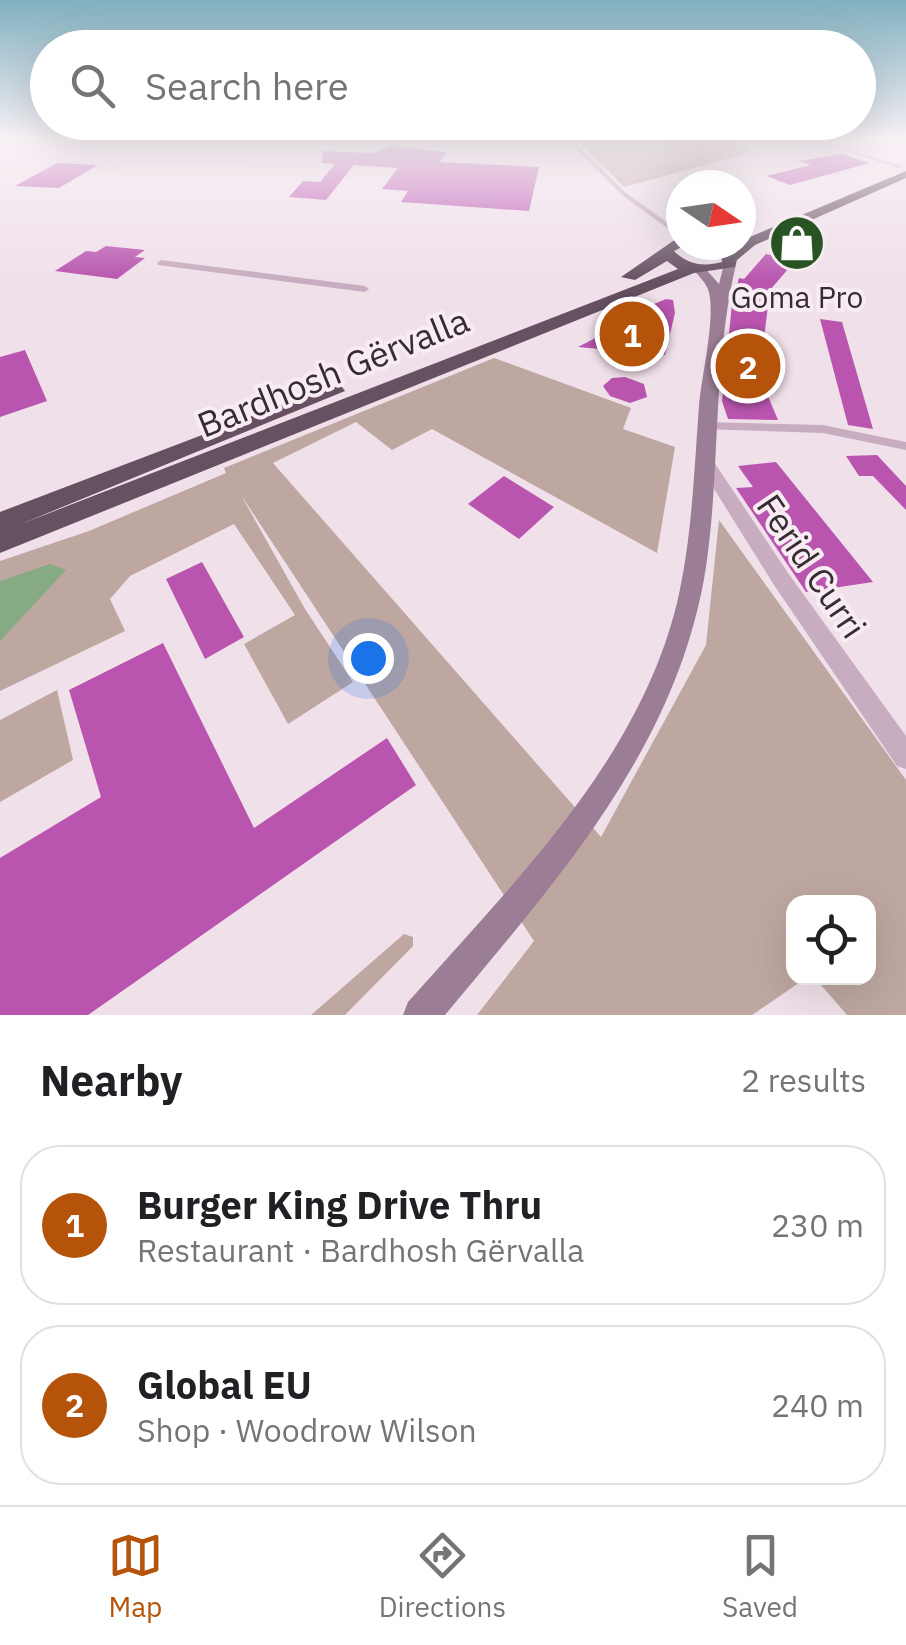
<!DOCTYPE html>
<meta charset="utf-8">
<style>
body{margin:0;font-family:"IBM Plex Sans",sans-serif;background:#f2f2f2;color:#202124}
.controls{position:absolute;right:30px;bottom:30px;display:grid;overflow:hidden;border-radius:20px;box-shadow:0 10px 40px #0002}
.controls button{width:90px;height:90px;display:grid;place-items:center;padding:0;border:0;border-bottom:2px solid #e0e0e0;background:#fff;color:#202124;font:50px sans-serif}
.compass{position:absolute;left:666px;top:170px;width:90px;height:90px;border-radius:50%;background:#fff;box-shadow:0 10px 40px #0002;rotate:103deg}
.you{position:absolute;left:368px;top:658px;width:35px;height:35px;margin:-25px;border:8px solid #fff;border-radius:50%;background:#1a73e8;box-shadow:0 0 0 15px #1a73e833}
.badge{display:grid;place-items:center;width:65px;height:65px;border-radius:50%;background:#b45309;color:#fff;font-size:32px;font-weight:700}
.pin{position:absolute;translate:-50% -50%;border:5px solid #fff;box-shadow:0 2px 10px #0006}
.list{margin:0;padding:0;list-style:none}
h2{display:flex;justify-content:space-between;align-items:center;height:130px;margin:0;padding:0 40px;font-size:42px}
h2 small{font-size:32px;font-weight:400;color:#757577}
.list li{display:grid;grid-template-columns:65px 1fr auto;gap:30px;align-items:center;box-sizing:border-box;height:160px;margin:0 20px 20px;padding:0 20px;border:2px solid #e0e0e0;border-radius:40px}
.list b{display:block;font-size:38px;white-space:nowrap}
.list p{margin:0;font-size:32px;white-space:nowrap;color:#757577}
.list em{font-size:32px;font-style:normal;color:#757577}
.icon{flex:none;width:55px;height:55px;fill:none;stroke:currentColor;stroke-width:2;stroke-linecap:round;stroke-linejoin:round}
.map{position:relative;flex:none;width:906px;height:1015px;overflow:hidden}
.search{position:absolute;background:#fff;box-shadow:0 10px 40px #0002;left:30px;right:30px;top:30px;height:110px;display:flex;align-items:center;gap:25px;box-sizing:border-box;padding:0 35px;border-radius:55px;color:#757577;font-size:38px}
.sheet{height:490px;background:#fff}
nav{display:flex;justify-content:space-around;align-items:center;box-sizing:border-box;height:140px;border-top:2px solid #e0e0e0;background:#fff;font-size:28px;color:#757577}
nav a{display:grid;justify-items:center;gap:5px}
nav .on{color:#b45309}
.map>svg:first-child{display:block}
.green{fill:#bea7a1}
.water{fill:#86ab82}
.building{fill:#b955af}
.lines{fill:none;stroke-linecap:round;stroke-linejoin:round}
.minor{fill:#c7adbf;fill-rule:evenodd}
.tertiary{fill:#c7adbf;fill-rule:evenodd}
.secondary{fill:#9b7e95;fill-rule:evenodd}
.trunk{fill:#665062;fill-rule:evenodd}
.labels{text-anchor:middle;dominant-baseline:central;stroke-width:8;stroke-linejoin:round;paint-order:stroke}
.far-poi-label{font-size:30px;fill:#372b34;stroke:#f8ecf3}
.street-label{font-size:35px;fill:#372b34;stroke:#f8ecf3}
</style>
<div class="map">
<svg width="906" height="1015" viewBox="0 0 906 1015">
<rect width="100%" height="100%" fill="#f0e0ea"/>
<path class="green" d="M576,139H740L734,141L753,152L624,187Z
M494,358L631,408L623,429L675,447L657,553L432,429L392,450L356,422L273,463L601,837L706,645L719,520L906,780V1015H847L815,978H868V902H794V978H806L752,1015H477L534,941L241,495L305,609L353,682L288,724L244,644L295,615L234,524L130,576L110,599L125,631L0,691V561L89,531L226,473L224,468Z
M57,690L73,760L0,802V720Z
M404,934L413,937V946L345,1015H311Z"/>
<path class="water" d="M50,564L66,570L0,641V581Z"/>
<path class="building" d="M390,146L446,152L440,162L539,167L529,211L401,202L408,191L382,189L398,168L354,165L326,200L289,197L303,181L320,182L335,164L322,163L323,151L373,153Z
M842,154L870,163L790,185L766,176L811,165L799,161Z
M57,163L98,165L59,188L15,186Z
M106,246L145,250L135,257L145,258L117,279L55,271L86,251L96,252Z
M766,254L795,261L770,290L764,338L755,337L757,346H753L755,380H761L778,420L728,419L722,401L732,304L739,278L744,279Z
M666,299L673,300L675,313L665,355L578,347L607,332L606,324Z
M820,319L842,322L873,429L848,425Z
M25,350L47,401L0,417V357Z
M625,377L644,384L647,397L630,403L610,396L603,386L612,378Z
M877,455L906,486V510L873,476H859L846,456Z
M776,462L873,582L806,592L736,488L753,487L738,466Z
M504,476L554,507L519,539L468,504Z
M202,562L244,637L205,659L166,579Z
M163,643L254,828L387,738L416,785L88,1015H0V858L101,797L69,690Z"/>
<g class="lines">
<path class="minor" d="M566,139H572L626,193L681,232V238L622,195Z
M807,139H816L904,167L899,168Z
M161,260L365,286L369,289L365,292L158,265L157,263Z
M704,422L823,425L906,442V450L823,433L700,429L698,426Z"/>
<path class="tertiary" d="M704,455L710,456L788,573L906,736V769L897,766L774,585L696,460Z"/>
<path class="secondary" d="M730,260L736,264C712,368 721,464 706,567C678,747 557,880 445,1015H403L408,1002C513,883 638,762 677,603C692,539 694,472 699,406C701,378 718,309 707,287C704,281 697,274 693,269L703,266L719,284L724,264Z"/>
<path class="trunk" d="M906,171V178L755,245L737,260L735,267L694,273L0,553V532L7,529L0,532V512L328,387H342L345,391L21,524L678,269L667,261L635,280L621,277L676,239L681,238V245H686L674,251C688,265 704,267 722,262L721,255L705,245L732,249L745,239Z"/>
</g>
<linearGradient id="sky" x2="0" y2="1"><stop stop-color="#81b0bf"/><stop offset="0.49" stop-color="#f8f1f6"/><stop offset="1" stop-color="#f8f1f6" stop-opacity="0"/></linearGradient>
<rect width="906" height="281" fill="url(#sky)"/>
<defs>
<g id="shop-disc" transform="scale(2.875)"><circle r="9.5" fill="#285424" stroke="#f8ecf3"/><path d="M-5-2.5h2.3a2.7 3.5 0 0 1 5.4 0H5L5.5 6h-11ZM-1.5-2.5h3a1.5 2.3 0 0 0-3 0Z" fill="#fff"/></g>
</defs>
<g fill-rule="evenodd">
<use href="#shop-disc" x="797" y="243"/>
</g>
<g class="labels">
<g class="far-poi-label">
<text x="797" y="296">Goma Pro</text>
</g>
<g class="street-label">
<text transform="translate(333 372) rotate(-22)">Bardhosh Gërvalla</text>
<text transform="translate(812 566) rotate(56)">Ferid Curri</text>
</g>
</g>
</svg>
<div class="controls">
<button><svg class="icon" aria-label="locate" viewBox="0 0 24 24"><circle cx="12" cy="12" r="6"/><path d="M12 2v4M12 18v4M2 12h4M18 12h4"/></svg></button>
</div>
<svg class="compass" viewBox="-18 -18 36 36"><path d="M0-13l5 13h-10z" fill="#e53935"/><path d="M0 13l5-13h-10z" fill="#757577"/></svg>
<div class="you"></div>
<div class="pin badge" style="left:632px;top:334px">1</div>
<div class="pin badge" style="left:748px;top:366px">2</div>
<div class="search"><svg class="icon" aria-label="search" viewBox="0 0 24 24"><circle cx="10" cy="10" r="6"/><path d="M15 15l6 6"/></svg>Search here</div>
</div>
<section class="sheet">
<h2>Nearby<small>2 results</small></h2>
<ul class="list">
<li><span class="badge">1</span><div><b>Burger King Drive Thru</b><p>Restaurant · Bardhosh Gërvalla</p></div><em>230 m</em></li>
<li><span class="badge">2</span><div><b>Global EU</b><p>Shop · Woodrow Wilson</p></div><em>240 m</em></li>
</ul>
</section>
<nav>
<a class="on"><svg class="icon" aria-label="map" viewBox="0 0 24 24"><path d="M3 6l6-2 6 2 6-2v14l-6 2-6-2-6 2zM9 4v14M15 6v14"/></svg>Map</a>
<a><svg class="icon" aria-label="directions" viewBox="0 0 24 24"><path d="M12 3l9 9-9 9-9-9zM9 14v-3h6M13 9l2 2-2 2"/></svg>Directions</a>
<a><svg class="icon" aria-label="saved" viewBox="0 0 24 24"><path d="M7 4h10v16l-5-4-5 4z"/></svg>Saved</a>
</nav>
